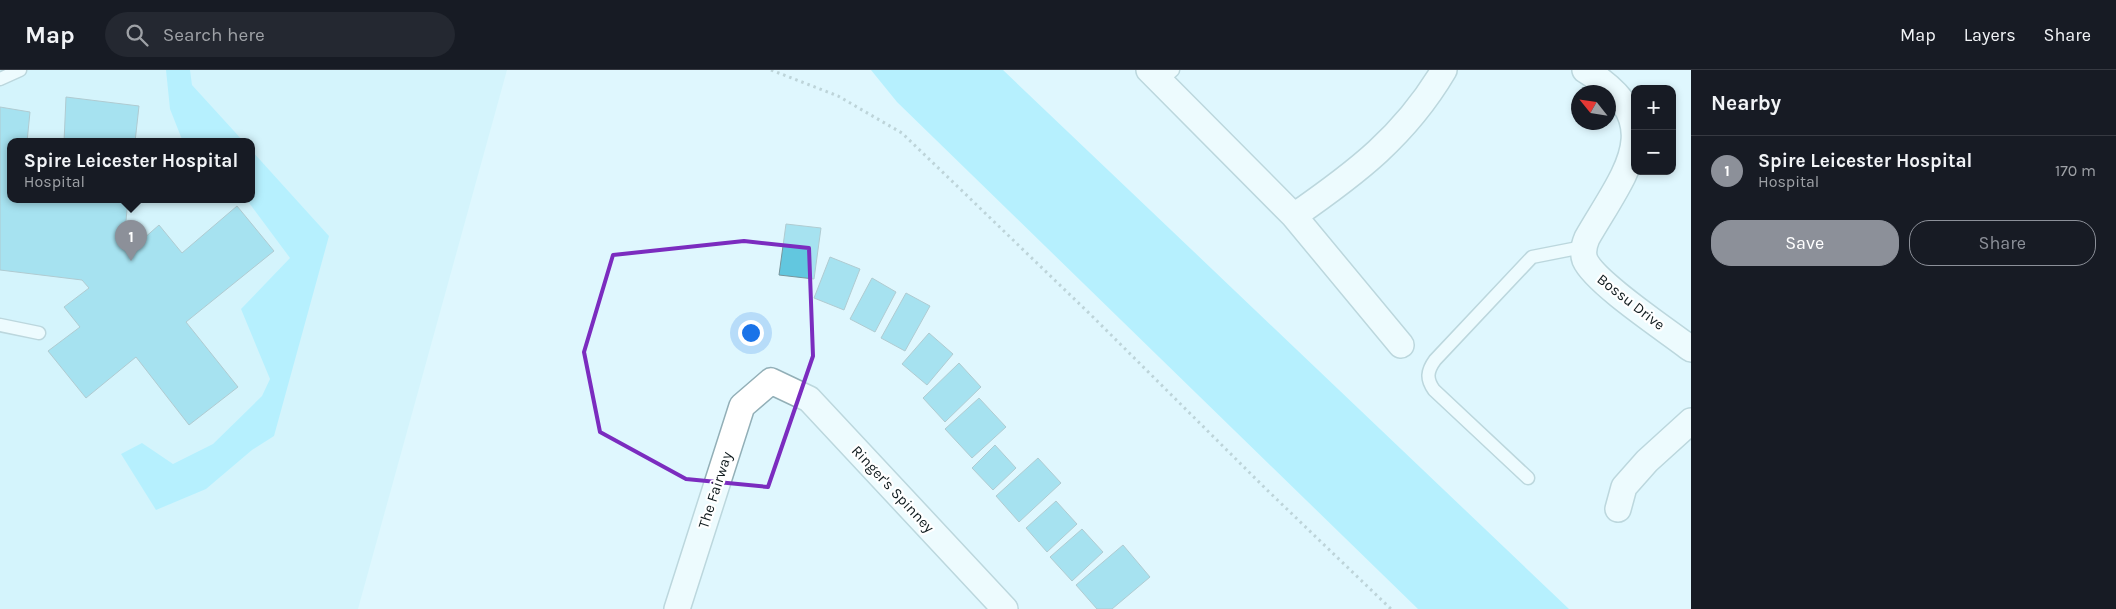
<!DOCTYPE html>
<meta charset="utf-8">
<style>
body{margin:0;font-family:Karla,sans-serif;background:#242831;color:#f1f3f6}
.controls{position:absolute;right:15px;top:15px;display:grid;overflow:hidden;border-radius:10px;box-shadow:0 2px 8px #0003}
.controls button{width:45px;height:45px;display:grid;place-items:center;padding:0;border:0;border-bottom:1px solid #363941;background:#171b24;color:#f1f3f6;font:25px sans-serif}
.compass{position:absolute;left:1571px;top:15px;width:45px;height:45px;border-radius:50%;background:#171b24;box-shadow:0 2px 8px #0003;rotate:300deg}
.you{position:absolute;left:750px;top:262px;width:18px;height:18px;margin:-12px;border:4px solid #fff;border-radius:50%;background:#1a73e8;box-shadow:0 0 0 8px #1a73e833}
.badge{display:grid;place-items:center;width:32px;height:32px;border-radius:50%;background:#8c9099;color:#fff;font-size:16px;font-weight:700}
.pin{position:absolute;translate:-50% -41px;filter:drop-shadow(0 1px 2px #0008)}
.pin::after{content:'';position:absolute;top:26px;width:18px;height:15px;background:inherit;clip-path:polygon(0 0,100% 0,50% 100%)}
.popup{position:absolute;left:7px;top:68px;width:248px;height:65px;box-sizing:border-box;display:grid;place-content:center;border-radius:10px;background:#171b24;filter:drop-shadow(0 1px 4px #0005);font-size:16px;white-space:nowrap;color:#9ea1a6}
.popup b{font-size:19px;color:#f1f3f6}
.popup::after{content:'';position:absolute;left:50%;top:100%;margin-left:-10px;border:10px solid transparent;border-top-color:#171b24}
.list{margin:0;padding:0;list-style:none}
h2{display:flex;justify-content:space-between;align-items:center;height:65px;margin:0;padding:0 20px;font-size:21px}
h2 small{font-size:16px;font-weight:400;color:#9ea1a6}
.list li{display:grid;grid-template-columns:32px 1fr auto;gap:15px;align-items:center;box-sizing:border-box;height:70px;padding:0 20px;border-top:1px solid #363941}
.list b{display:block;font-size:19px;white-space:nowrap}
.list p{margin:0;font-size:16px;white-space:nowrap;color:#9ea1a6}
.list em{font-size:16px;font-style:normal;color:#9ea1a6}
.actions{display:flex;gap:10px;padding:15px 20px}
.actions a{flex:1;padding:11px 0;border:1px solid #8c9099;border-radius:20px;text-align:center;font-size:18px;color:#8c9099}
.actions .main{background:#8c9099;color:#fff}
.icon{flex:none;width:28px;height:28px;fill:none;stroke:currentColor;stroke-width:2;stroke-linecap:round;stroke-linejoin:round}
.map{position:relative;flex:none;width:1691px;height:539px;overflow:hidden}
header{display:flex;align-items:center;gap:30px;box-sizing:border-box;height:70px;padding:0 25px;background:#171b24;border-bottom:1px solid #363941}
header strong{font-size:24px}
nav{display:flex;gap:28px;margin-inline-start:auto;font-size:18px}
.search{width:350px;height:45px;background:#242831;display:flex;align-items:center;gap:12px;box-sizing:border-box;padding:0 18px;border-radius:28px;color:#9ea1a6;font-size:19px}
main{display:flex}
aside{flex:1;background:#171b24}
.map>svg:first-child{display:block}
.built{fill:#c8f0fb;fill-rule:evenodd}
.green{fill:#86e7ff}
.building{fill:#62c7df;stroke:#78959c}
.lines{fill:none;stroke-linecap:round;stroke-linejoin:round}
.lane-casing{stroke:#92afb7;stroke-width:15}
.street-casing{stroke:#92afb7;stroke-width:28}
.path{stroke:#95a8ae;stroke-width:3;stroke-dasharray:2.5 4;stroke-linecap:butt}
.lane{stroke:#fff;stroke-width:12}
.street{stroke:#fff;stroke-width:25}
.marked{fill:none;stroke:#7b2cbf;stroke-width:4;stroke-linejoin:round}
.labels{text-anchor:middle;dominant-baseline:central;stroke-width:4.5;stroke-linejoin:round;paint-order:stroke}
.street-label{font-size:15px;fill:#101b1e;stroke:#fff}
</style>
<header>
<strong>Map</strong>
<div class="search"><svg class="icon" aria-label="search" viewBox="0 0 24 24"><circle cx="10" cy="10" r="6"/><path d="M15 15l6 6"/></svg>Search here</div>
<nav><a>Map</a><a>Layers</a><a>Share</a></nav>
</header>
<main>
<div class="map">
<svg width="1691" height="539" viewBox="0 0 1691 539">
<rect width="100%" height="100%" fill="#dff7fe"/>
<path class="built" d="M0,0H507L358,539H0ZM11,72H251V130H11Z"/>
<path class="green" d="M166,0H190L192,15L244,72H183L170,39Z
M871,0H1003L1569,539H1418L897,32Z
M251,80L329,166L274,366L252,380L206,419L156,440L121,384L142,373L173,394L213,374L262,326L270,309L241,239L290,188L247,130H251Z"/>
<path class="building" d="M66,27L139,36L135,72H64Z
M0,37L30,42L27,72H11V130H128L124,171L134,177L159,155L182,183L237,136L274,181L186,252L238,317L189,355L136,287L86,328L48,281L80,257L64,237L89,218L82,210L0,200Z
M786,154L821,158L814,209L779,205Z
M830,187L860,199L844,240L814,228Z
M872,208L896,222L875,262L850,249Z
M906,223L930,236L905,281L881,268Z
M929,263L953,284L927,315L902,294Z
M959,293L981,317L945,352L923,328Z
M979,328L1006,357L972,388L945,359Z
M995,375L1016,398L993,420L972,398Z
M1038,388L1061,413L1019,452L996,426Z
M1056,431L1077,454L1047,482L1026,458Z
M1082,459L1103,482L1072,511L1050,487Z
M1123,475L1150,507L1112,539H1097L1076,515Z"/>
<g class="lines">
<g class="lane-casing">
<path id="lane" d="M0,9L20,0
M1161,11L1173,0
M0,255L39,263
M1528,408L1434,320C1426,309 1427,301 1435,290L1532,187L1583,177"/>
</g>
<g class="street-casing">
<path id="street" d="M1149,0L1294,146L1401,275
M1585,0C1672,52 1625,102 1587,168C1584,175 1582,182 1585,190C1595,213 1668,261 1691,279
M1294,146C1356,103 1405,66 1444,0
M1618,439L1624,417L1647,391L1691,351
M677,539L742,336L771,311L809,329L1005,539"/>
</g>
<path class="path" d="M771,0L838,26L902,63L1093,247L1265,418L1391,539"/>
<use href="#lane" class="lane"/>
<use href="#street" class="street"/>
</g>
<path d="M0 0H1691V539H0ZM744,171L809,178L813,286L768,417L686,409L600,362L584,282L613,185Z" fill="#dff7fe" fill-opacity=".55" fill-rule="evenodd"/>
<path class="marked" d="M744,171L809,178L813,286L768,417L686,409L600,362L584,282L613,185Z"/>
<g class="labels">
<g class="street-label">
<text transform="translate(1631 232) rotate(38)">Bossu Drive</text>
<text transform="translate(893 419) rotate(47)">Ringer's Spinney</text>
<text transform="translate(715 420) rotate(-72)">The Fairway</text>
</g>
</g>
</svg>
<div class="controls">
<button>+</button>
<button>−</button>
</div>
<svg class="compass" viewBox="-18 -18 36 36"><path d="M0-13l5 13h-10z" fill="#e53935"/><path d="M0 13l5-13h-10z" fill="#9ea1a6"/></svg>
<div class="you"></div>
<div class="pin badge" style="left:131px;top:191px">1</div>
<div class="popup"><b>Spire Leicester Hospital</b>Hospital</div>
</div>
<aside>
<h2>Nearby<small></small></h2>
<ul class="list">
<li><span class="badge">1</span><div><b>Spire Leicester Hospital</b><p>Hospital</p></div><em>170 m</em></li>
</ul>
<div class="actions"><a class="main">Save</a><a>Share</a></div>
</aside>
</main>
